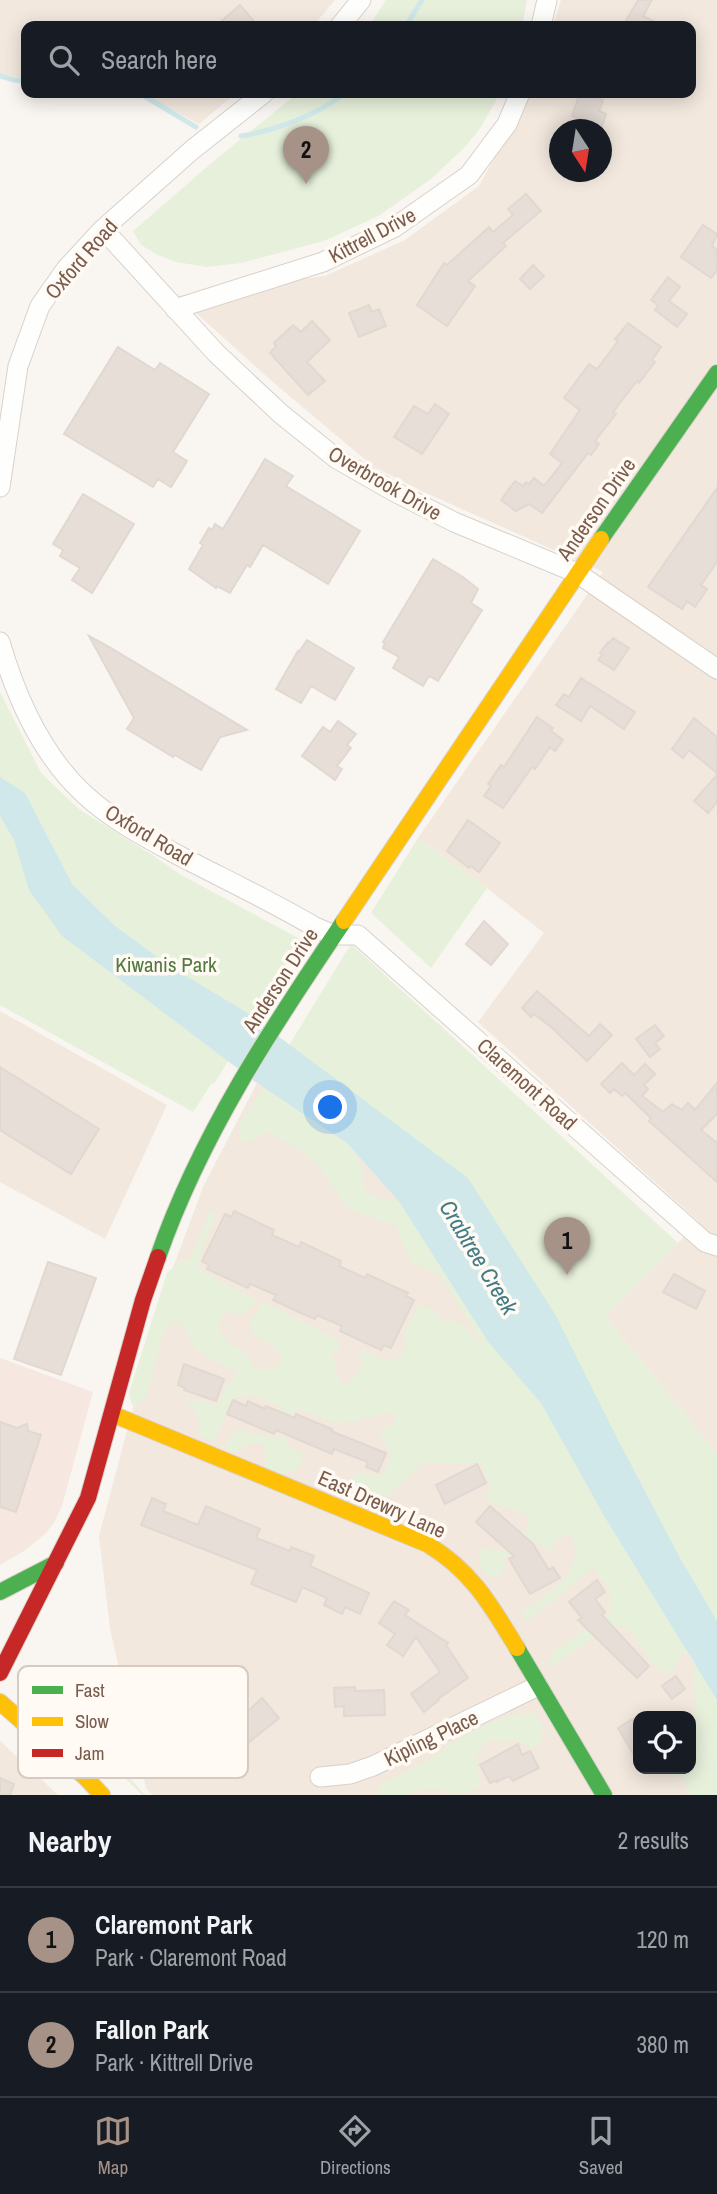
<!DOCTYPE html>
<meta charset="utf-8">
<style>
body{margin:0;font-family:"Archivo Narrow",sans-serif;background:#242831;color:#f1f3f6}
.controls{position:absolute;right:21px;bottom:21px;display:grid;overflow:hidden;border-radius:14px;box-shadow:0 4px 18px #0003}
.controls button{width:63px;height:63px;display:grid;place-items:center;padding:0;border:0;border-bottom:2px solid #363941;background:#171b24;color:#f1f3f6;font:35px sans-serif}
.compass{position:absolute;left:549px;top:119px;width:63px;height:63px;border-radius:50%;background:#171b24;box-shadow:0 4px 18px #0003;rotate:168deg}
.you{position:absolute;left:331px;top:1108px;width:24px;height:24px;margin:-18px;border:5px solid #fff;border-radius:50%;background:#1a73e8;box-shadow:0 0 0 10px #1a73e833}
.badge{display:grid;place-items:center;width:46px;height:46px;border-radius:50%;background:#a69286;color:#111;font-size:23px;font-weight:700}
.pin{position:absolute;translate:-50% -58px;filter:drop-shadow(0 2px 4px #0008)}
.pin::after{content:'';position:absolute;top:37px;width:24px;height:21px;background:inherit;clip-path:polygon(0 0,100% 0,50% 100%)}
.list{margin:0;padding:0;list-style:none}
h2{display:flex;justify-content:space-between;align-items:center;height:91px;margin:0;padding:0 28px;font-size:30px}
h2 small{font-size:23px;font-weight:400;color:#9ea1a6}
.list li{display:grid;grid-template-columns:46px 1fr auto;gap:21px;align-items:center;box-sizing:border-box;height:105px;padding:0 28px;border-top:2px solid #363941}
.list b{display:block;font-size:26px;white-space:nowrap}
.list p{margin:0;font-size:23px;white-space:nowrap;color:#9ea1a6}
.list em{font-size:23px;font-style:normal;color:#9ea1a6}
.icon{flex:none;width:38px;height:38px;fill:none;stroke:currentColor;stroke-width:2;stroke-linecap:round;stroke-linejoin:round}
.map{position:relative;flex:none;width:717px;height:1795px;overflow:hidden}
.search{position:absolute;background:#171b24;box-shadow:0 4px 18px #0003;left:21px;right:21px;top:21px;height:77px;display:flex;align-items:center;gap:18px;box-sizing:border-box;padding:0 24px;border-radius:14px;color:#9ea1a6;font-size:26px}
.sheet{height:301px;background:#171b24}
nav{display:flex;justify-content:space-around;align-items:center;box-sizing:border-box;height:98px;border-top:2px solid #363941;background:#171b24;font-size:19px;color:#9ea1a6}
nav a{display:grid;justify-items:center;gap:4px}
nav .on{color:#a69286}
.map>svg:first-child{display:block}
.residential{fill:#f2e8de;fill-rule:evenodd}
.commercial{fill:#f6e8e1}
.green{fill:#e7f0db}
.water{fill:#d0e8ea}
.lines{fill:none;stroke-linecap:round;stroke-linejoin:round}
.stream{stroke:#d0e8ea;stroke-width:5}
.building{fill:#e6ded7;stroke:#e2d8d2;stroke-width:2}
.street-casing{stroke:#d7d1cb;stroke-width:21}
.fast-casing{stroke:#d9d2cb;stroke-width:18}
.slow-casing{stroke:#d9d2cb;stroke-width:18}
.jam-casing{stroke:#d9d2cb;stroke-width:18}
.street{stroke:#fefefd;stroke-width:19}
.fast{stroke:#4caf50;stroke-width:16}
.slow{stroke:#ffc107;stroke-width:16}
.jam{stroke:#c62828;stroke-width:16}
.labels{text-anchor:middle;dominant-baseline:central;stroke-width:7;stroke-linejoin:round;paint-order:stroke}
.street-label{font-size:21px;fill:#7a5c4d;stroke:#fffaf3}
.park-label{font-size:21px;fill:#537a41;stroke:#fffaf3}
.water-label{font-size:23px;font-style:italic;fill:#437c86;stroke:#fffaf3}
.key{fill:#fffaf3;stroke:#d7cbc1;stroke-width:2}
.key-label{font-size:19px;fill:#7a5c4d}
</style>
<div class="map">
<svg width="717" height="1795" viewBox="0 0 717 1795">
<rect width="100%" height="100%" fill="#f9f5f0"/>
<path class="residential" d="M0,0H335L313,26H26V79L0,74Z
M561,0H717V1454L605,1316L699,1222L478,1022L544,933L487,888L418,838L603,572L426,493L374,467L274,383L177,296L325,276L405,240L479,186L530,93H691V26H553ZM560,130H602V172H560Z
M141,93H236L199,124Z
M0,1011L167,1105L105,1239L0,1182Z
M257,1083L347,1143L400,1203L606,1519L717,1701V1795H152L146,1788L110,1628L99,1536L164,1292L203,1187ZM638,1716H691V1769H638Z
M0,1741L58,1795H0Z"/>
<path class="commercial" d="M0,1358L93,1392L62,1506L55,1521L45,1534L24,1551L0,1565Z"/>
<path class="green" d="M386,0H527L522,26H369Z
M298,93H500L481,127L466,146L431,179L380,215L324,241L241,263L207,267L176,262L158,255L141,245L133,231L215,160Z
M0,692L41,773L80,810L151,854L181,875L302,940L214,1084L212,1083L193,1112L0,1005Z
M418,838L487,888L431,968L371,913Z
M351,944L678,1243L605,1316L717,1454V1664L513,1307L277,1065Z
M267,1082C301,1105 345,1126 362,1167C364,1173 364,1186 366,1194L381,1198L402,1201L428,1220L717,1678V1795H692L687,1790L684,1777L676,1776L670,1770L691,1769V1718C700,1707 694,1694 693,1680C693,1672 694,1665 695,1657L682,1652L673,1671L663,1672L650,1662L635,1636L621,1625L606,1630L554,1665H548L552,1653L613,1611L608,1603L611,1592L593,1568L533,1617L524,1620L521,1612C548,1594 588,1571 571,1535L557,1539L550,1553L540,1543L529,1542L502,1560L506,1566L498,1576L487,1577L480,1564L479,1548L506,1551L526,1531L530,1521L520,1511L493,1504L485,1498L491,1489L482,1463H424L387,1497L371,1501L360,1495L351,1484L356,1473L384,1475L391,1454L380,1434L397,1420L393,1413C371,1414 350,1426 328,1421C317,1418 308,1411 297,1409L284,1431L289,1446L303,1454L301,1467L279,1476L265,1465L266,1454L262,1443L248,1444L237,1453L226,1450L227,1438L239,1430L278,1439L285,1410C265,1400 253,1390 231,1400L215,1442L200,1436C200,1421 198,1412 186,1402L195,1399L217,1406L227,1385L238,1373L197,1351L183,1325L175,1319L165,1329L146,1397L139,1406L132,1405L129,1393L167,1273L181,1261L190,1259L211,1209L216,1215L196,1266L224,1284L258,1301L240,1316L227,1310L217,1326L229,1343L247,1355L254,1368L267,1370L281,1364V1354L270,1344L253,1333L249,1322L264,1302L340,1341V1349L332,1353L337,1374L343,1384L351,1382L362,1366L359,1357L362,1350C387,1358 383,1369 407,1350L403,1336L419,1305L432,1309L443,1320L461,1324L483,1345L441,1276L413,1263L402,1244L396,1224C377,1219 355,1216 342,1200C333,1188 327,1175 316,1164C301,1148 285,1142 267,1131L252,1140L239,1141L240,1124Z
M35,1684L118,1764L145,1795H142L33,1686Z
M533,1712L543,1727L542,1742L532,1749L516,1739L498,1742L491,1740L483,1744L476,1758L481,1787L469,1792L452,1794L441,1789L421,1790L408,1795H379L380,1785C394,1777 410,1771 424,1762C463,1738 484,1718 533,1712Z"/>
<path class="water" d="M0,777L25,793L72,884L115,926L171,967L246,1012L468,1178L555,1314L617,1438L680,1558L717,1621V1700L606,1519L541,1403L489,1343L400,1203L347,1143L257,1083L62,936L29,890L14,840L0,816Z"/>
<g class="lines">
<path class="stream" d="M406,26L422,0
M0,76L14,80L26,81
M139,93L196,127
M241,136C276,130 316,116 345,93"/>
</g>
<path class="building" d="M638,0H652L643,16L663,26H623Z
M240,5L258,26H216Z
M580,93L603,100L599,111L606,114L601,129L577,122L580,119L572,116Z
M526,194L541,211L503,243L506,246L468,281L475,286L447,326L417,305L444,263L447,265L489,227L493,232L513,215L508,209Z
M703,225L717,234L712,246L717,250V271L711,278L681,257Z
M533,265L544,276L530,289L520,279Z
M668,277L680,287L669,301L687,314L677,327L655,310L658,305L651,300Z
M369,305L372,312L379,309L386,326L359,337L349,313Z
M312,321L330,340L307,362L325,381L308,395L270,353L276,346L274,343L293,325L301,332Z
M628,323L661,347L652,360L655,362L639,383L637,381L613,412L616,414L595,441L599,444L595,450L591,455L588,453L542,513L529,504L516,511L501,500L515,481L523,486L526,482L529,484L534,478L544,486L562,463L550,454L580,410L564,398L589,364L597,369L618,341L615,339Z
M118,347L155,370L160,363L209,394L173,452L187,461L171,487L158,479L153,487L64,434Z
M435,404L449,414L422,454L394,437L414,406L428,414Z
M265,459L293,476L286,486L360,531L328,584L263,545L250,567L247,565L230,593L217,586L216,588L189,569L203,545L200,543L209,528L212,530L215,524L223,529Z
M717,488V562L701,585L707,589L695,607L687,601L682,609L648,587Z
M83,494L134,524L92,593L72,580L80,568L60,556L63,550L53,544Z
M433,559L463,577L478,589L471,603L482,610L438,681L429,676L423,686L393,668L399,657L383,648L385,643L383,642Z
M89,636L111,648L247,730L220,737L201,770L175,755L173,757L155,746L127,729L134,718Z
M613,638L629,648L614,670L598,660L602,655L600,653L608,642L609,643Z
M307,640L354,668L335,700L311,686L301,703L276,689L298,651L299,652Z
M581,678L635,712L624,729L590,706L581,721L556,705L564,694L569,697Z
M537,717L553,728L551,731L563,740L555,751L550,747L535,769L532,767L503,808L484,796L491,786L488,784L501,765L504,767Z
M694,718L717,737V773L689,750L683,758L672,749Z
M338,721L356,734L347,745L351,748L337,766L342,769L335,780L302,756L323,727L330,732Z
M717,775V802L708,813L694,801Z
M468,820L500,843L479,872L471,866L469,868L447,851Z
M484,921L508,944L491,965L466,944Z
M537,991L589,1036L600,1024L612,1035L587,1061L551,1027L534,1014L531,1017L522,1008Z
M655,1025L664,1036L655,1043L660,1049L650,1057L636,1039Z
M622,1063L634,1075L645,1064L655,1074L644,1085L648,1089L642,1096L663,1112L672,1104L682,1110L688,1103L695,1110L717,1083V1114L701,1130L717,1143V1182L649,1121L651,1118L625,1093L622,1096L614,1089L610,1093L601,1084Z
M0,1067L99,1129L71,1174L0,1130Z
M234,1211L274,1230L272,1235L299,1247L301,1242L341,1261L339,1266L365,1278L367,1274L408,1293L406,1296L414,1300L391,1348L384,1345L381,1350L340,1331L342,1326L317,1315L315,1319L305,1315L273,1300L276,1295L250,1284L248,1288L207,1269L209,1265L202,1261L225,1214L232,1217Z
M48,1262L96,1278L61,1375L14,1359Z
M674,1274L705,1291L696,1309L663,1292Z
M184,1364L224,1379L216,1401L184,1390L185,1388L178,1385Z
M233,1400L246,1406L248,1401L265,1409L266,1406L295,1418L296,1414L332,1429L331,1431L386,1453L378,1472L366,1467L368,1462L334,1449L332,1454L276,1430L274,1434L227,1414Z
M0,1422L17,1428L27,1424L28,1431L41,1435L16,1512L0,1507Z
M477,1464L486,1483L445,1504L436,1485Z
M152,1498L166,1504L163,1511L198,1525L206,1506L260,1529L256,1538L290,1551L291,1547L314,1556L310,1566L369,1593L360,1614L345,1607L342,1614L324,1605L327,1598L302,1587L296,1602L251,1584L257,1570L141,1525Z
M490,1506L533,1544L549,1570L553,1567L560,1578L530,1594L509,1559L514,1556L476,1522Z
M597,1580L605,1592L595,1599L605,1612L602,1615L649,1666L637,1678L578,1620L582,1618L569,1602Z
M394,1601L409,1610L405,1615L448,1643L446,1645L468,1678L438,1699L439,1700L424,1712L411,1694L440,1672L416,1637L403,1656L387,1645L395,1634L379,1623Z
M676,1676L685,1689L672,1699L662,1686Z
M355,1687V1691L384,1690L385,1715L344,1716V1706L335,1707L334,1688Z
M262,1698L279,1718L247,1744L233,1728L238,1724L233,1718L246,1707L249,1710Z
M638,1716V1762L618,1728Z
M518,1744L522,1755L530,1751L539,1768L513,1781L509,1776L497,1782V1780L490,1783L480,1765Z
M0,1778L14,1784L10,1795H0Z"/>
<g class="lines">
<g class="street-casing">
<path id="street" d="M340,26L361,0
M541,26L547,0
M103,229L216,353L281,414L337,459L393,491L454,522L577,573L717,669
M175,309L323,262L395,227L469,175L507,124L520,93
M0,487L18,366L40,306L66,269L103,229L192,150L264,93
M0,642C16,697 42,755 84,794C112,820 145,837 178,855C224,879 271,901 315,927L334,935H358L705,1242L717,1246
M320,1777L350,1774L373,1766L538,1686"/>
</g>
<g class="fast-casing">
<path id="fast" d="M601,539L717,373
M158,1257C200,1136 272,1027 344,921
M0,1592L56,1563
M517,1648L604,1795"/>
</g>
<g class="slow-casing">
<path id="slow" d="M344,921L601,539
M112,1414L427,1544C472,1571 491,1605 517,1648
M0,1702L86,1778L102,1795"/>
</g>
<g class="jam-casing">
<path id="jam" d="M0,1673L88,1498L143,1300L158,1257"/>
</g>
<use href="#street" class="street"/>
<use href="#fast" class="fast"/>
<use href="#slow" class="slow"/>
<use href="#jam" class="jam"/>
</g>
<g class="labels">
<g class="street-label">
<text transform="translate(372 235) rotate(-28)">Kittrell Drive</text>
<text transform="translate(81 259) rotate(-49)">Oxford Road</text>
<text transform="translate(385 483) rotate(30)">Overbrook Drive</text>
<text transform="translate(596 509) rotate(-55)">Anderson Drive</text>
<text transform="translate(149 835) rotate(31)">Oxford Road</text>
<text transform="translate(280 980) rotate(-57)">Anderson Drive</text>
<text transform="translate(527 1084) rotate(42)">Claremont Road</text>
<text transform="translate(382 1504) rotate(24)">East Drewry Lane</text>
<text transform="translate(431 1738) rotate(-26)">Kipling Place</text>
</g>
<g class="park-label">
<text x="166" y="964">Kiwanis Park</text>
</g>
<g class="water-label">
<text transform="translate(479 1257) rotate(59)">Crabtree Creek</text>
</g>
</g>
<rect x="18" y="1666" width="230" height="112" rx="10" class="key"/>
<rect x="32" y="1686" width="31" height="8" fill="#4caf50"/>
<rect x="32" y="1717" width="31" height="9" fill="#ffc107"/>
<rect x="32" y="1749" width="31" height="8" fill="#c62828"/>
<g class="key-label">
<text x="75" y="1697">Fast</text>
<text x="75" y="1728">Slow</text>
<text x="75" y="1760">Jam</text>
</g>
</svg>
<div class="controls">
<button><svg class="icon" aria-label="locate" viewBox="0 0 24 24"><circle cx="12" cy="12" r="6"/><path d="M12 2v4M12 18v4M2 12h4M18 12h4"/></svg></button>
</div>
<svg class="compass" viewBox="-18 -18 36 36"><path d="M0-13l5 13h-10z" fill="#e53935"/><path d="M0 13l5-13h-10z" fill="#9ea1a6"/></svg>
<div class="you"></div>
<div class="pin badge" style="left:567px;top:1275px">1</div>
<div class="pin badge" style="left:306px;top:184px">2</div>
<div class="search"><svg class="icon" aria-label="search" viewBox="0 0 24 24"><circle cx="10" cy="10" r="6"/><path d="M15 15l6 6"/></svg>Search here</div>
</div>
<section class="sheet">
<h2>Nearby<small>2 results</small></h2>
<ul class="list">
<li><span class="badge">1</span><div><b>Claremont Park</b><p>Park · Claremont Road</p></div><em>120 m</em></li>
<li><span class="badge">2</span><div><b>Fallon Park</b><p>Park · Kittrell Drive</p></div><em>380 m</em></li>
</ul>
</section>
<nav>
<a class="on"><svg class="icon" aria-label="map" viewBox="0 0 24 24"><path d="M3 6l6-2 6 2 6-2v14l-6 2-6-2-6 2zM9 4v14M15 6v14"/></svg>Map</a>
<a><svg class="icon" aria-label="directions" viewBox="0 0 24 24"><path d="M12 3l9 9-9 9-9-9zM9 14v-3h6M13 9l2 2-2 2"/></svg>Directions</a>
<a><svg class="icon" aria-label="saved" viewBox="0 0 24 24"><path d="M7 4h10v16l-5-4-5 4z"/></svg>Saved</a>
</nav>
